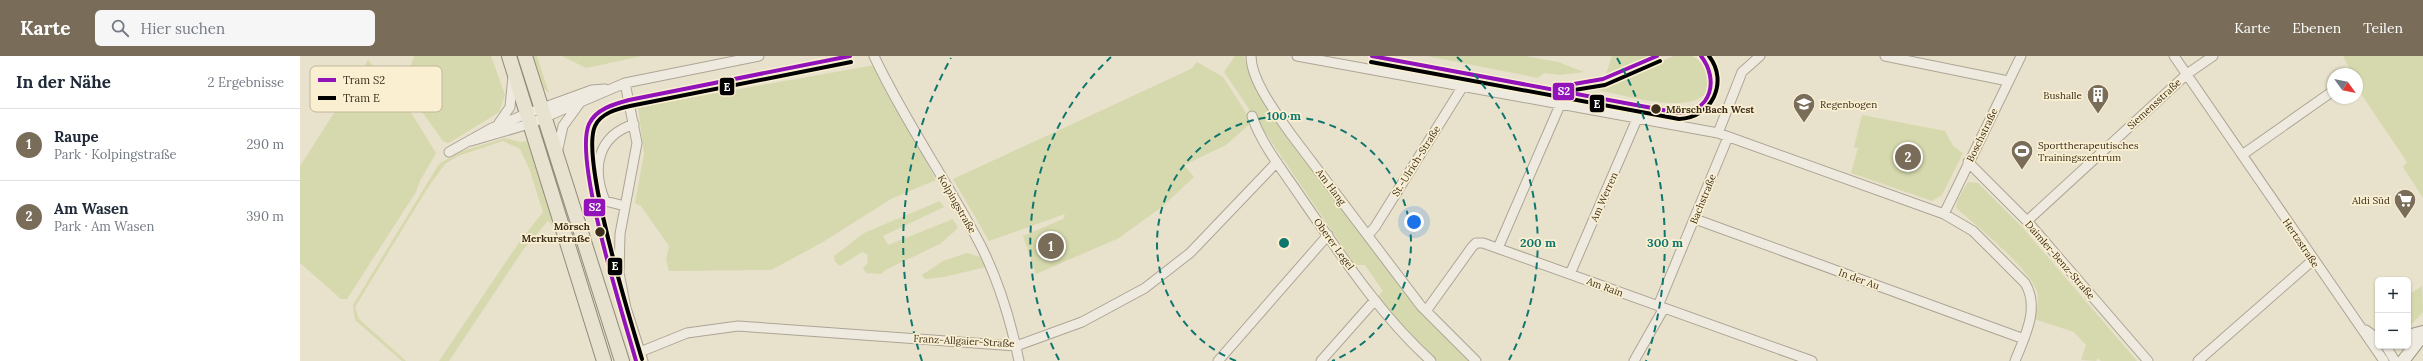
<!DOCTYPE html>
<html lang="de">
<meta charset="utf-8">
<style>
body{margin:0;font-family:Lora,serif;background:#f6f6f7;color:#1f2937}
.controls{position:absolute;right:12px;bottom:12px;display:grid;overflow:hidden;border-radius:6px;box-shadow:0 1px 3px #0004}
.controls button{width:36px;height:36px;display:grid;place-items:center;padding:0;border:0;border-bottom:1px solid #e0e1e3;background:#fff;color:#1f2937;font:20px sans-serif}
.compass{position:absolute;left:2027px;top:12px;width:36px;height:36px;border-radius:50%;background:#fff;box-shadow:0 1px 3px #0004;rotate:123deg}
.you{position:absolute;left:1114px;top:166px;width:14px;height:14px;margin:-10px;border:3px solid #fff;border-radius:50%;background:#1a73e8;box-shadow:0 0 0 6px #1a73e833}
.badge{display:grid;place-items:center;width:26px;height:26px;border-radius:50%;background:#796d5a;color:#fff;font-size:13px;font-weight:700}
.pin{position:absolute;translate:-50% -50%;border:2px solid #fff;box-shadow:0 1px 4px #0006}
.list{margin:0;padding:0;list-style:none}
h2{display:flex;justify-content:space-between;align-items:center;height:52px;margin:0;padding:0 16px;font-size:17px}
h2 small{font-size:13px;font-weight:400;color:#747a83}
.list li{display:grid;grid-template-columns:26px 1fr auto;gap:12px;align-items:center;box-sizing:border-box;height:72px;padding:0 16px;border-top:1px solid #e0e1e3}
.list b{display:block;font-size:15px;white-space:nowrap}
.list p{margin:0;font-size:13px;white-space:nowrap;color:#747a83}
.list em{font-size:13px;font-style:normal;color:#747a83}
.icon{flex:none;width:22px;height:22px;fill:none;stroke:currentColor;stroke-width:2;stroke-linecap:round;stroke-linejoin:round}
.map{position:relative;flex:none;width:2123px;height:305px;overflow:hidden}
header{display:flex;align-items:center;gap:24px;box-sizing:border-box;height:56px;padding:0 20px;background:#796d5a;color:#fff}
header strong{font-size:19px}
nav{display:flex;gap:22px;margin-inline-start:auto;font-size:14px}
.search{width:280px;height:36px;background:#f6f6f7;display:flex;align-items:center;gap:10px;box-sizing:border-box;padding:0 14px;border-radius:6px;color:#747a83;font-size:15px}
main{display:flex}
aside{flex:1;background:#fff}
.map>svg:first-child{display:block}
.green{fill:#d6d9ad}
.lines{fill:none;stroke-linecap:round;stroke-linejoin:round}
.street-casing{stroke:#ada596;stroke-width:11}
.secondary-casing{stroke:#9d9585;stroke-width:14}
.primary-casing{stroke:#928b7c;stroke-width:16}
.street{stroke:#efeadf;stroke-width:9}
.secondary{stroke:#efeadf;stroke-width:12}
.primary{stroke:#e7e1cf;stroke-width:14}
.tram-1-casing{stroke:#faf0d1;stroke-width:7}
.tram-2-casing{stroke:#faf0d1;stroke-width:7}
.tram-1{stroke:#9313ba;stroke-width:4}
.tram-2{stroke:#000;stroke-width:4}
.ring{fill:none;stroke:#0f766e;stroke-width:2;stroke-dasharray:7 5}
.stop-dot{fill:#3d2e1c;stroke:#faf0d1;stroke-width:1.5}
.labels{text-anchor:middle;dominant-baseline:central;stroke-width:3.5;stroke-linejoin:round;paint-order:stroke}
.poi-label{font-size:10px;fill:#3d2e1c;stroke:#faf0d1;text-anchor:end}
.street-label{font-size:10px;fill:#3d2e1c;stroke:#faf0d1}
.stop-label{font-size:10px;font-weight:bold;fill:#3d2e1c;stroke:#faf0d1;text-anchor:start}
.key{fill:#faf0d1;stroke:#c1b69b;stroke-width:1}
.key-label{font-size:11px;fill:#3d2e1c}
.centre{fill:#0f766e;stroke:#faf0d1;stroke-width:2}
.ring-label{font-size:12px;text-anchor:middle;font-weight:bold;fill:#0f766e;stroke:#faf0d1;stroke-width:3.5;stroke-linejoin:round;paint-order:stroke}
.line-badge{stroke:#faf0d1;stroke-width:1.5}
.badge-label{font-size:11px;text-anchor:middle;font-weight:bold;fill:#fff}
</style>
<header>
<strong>Karte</strong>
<div class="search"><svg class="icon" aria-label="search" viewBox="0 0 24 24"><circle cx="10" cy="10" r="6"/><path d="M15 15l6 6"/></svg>Hier suchen</div>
<nav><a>Karte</a><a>Ebenen</a><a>Teilen</a></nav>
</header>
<main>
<aside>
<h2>In der Nähe<small>2 Ergebnisse</small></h2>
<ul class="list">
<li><span class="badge">1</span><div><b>Raupe</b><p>Park · Kolpingstraße</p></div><em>290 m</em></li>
<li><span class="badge">2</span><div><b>Am Wasen</b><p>Park · Am Wasen</p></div><em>390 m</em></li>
</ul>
</aside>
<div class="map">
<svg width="2123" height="305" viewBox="0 0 2123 305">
<rect width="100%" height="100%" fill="#e8e1cc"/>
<path class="green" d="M114,0H191L205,39L199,56L154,84L148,87L143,85L104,31Z
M231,0H237L249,37L242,31Z
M262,0H342L286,12Z
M935,0H944C954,47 999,97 1028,135C1073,194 1115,254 1169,305H1138L1117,288L1078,240L1083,235L1065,209H1055L924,16Z
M1127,0H1225L1258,6L1284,16L1260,19L1244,17L1238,22Z
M1312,0H1351L1305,21Z
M1374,0H1392C1402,6 1410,14 1409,27C1406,65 1321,38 1297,34L1300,31Z
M2043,0H2123V142L2103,111L2107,106L2057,32V18H2052Z
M68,4L112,58L136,97L120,125L116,136L47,243H41L0,207V110Z
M897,6L923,21L952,66L926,89L884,109L894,121L863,150L819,182L736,218L723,180L763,163L765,158L689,185L653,123L891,13Z
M575,9L636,124L591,143L523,186L471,214L369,215L366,203L369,190L341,150L335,147L344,98L338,51Z
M1562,59L1645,75L1653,90L1663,97L1642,139L1632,145L1551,117L1558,92L1554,91Z
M205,82L220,86L227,85L230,91L257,174L248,165L223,194L149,305H139L220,185L243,156L229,112L220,93L203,85L158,100L145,108L127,133L55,251L59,263L106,305H102L55,264L53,249L139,108L159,96Z
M1668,126L1678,127L1722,171L1837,305H1801L1798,302L1796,305L1781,304L1786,289L1774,276L1734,263C1737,254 1739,245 1737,236C1731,214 1674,167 1656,152L1657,145Z
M640,145L644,151L583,180L588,189L653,163L658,172L640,188L585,214L581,218L566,217L563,212L568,207L567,198L562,196L540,210L535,206L534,200L564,177Z
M667,197L680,201L686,211L644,221L625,223L622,219L643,205Z
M2122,230L2123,256L2108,272V239Z"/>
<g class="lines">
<g class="street-casing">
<path id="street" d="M574,0C605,66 648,126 681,190C699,226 711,266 719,305
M951,0C951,24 976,57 990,77L1121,250L1176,305
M997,0L1418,77L1644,158L1673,175L1725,227C1740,252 1725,280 1715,305
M1585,0L1708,25
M1874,0L2084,305
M325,27L337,87L320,178L319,217L326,252L343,305
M952,60C962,90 985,117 1002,143C1041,199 1080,259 1131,305
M199,67L210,51L213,20
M1418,77L1442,16L1460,0
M171,85L229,68L325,27L459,0
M149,96L192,72L226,58L292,34L305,33
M257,97L263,70L279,48
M1942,99L2033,35
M1668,106L1727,165L1848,305
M325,150L305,145C291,111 298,80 334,68
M1644,158L1721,0
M1395,163L1724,283
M1727,165L1887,18L1913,0
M1068,179L1075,171L1163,30
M1198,192L1260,49
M1270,218L1337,63
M1358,250L1428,81
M1126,255L1172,191L1176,187H1183L1512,305
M2066,274L2078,283
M2086,290L2095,305
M340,296L387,277L438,270L716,290L782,266L845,232L890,197L977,106
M918,305L1028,179
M1021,305L1075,244
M1334,305L1364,252
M1898,305L2013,204"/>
</g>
<g class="secondary-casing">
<path id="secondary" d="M2108,280L2123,276
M2103,305L2123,279"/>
</g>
<g class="primary-casing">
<path id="primary" d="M209,0L304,305
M225,0L322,305"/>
</g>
<use href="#street" class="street"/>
<use href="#secondary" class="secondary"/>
<use href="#primary" class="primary"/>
<g class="tram-1-casing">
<path id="tram-1" d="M1072,0L1379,57C1412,56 1419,23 1401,0
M1268,29L1303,23L1357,0
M336,305C324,262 273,104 289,68C296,53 314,48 329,44L550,0"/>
</g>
<g class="tram-2-casing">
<path id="tram-2" d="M1071,6L1379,63C1412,62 1429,26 1409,0
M1268,35L1305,29L1360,5
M342,303C330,263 280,103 295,70C301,57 317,53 330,50L551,6"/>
</g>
<use href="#tram-1" class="tram-1"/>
<use href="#tram-2" class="tram-2"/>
</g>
<g class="ring">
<path d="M936 305A127 127 0 1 1 1032 305"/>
<path d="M759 304A254 254 0 0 1 811 1M1157 1A254 254 0 0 1 1209 304"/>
<path d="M622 305A381 381 0 0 1 651 2M1317 2A381 381 0 0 1 1346 305"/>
</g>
<defs>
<g id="building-pin" transform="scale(1.15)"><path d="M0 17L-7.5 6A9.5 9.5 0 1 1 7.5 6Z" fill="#796d5a" stroke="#faf0d1"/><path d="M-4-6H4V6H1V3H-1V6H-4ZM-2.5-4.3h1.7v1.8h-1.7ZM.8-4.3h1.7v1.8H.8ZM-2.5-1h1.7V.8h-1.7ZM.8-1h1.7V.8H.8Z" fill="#fff"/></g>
<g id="school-pin" transform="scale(1.15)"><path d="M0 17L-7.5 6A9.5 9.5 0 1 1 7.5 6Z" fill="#796d5a" stroke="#faf0d1"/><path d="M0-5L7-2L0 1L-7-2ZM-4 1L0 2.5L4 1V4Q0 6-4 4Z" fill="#fff"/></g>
<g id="stadium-pin" transform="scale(1.15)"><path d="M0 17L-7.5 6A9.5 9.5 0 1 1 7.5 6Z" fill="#796d5a" stroke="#faf0d1"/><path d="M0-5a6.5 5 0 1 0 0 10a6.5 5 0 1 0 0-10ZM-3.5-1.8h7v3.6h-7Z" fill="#fff"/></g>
<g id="supermarket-pin" transform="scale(1.15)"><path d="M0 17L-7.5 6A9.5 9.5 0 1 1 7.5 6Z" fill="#796d5a" stroke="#faf0d1"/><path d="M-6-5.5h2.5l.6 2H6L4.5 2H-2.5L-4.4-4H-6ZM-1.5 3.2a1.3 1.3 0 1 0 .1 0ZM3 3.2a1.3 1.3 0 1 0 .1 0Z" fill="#fff"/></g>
</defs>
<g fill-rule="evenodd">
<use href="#building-pin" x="1798" y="39"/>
<use href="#school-pin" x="1504" y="48"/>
<use href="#stadium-pin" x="1722" y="95"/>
<use href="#supermarket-pin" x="2105" y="144"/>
</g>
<g class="stop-dot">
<circle cx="1356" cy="53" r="5.5"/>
<circle cx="300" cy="176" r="5.5"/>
</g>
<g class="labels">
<g class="poi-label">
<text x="1782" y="39">Bushalle</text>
<text x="1520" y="48" text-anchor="start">Regenbogen</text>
<text x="1738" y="89" text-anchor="start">Sporttherapeutisches<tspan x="1738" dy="12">Trainingszentrum</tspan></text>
<text x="2090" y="144">Aldi Süd</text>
</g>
<g class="street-label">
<text transform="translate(1854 48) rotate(-43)">Siemensstraße</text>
<text transform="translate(1682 79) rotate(-64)">Boschstraße</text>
<text transform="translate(1116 105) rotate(-58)">St.-Ulrich-Straße</text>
<text transform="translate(1031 131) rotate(53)">Am Hang</text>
<text transform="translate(1304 141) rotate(-66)">Am Werren</text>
<text transform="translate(1403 143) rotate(-68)">Bachstraße</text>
<text transform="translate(657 148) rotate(60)">Kolpingstraße</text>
<text transform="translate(2001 187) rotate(56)">Hertzstraße</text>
<text transform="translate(1034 188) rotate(54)">Oberer Legel</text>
<text transform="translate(1760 204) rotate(49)">Daimler-Benz-Straße</text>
<text transform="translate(1559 223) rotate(20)">In der Au</text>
<text transform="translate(1305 231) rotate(20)">Am Rain</text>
<text transform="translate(664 285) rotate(3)">Franz-Allgaier-Straße</text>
</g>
<g class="stop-label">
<text x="1366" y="53">Mörsch Bach West</text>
<text x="290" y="170" text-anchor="end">Mörsch<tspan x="290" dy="12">Merkurstraße</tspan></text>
</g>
</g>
<rect x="10" y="10" width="132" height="46" rx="6" class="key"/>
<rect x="18" y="22" width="18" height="4" fill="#9313ba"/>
<rect x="18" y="40" width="18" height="4" fill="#000"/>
<g class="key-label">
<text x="43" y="28">Tram S2</text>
<text x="43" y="46">Tram E</text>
</g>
<circle cx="984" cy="187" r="6" class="centre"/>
<g class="ring-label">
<text x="984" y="64">100 m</text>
<text x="1238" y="191">200 m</text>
<text x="1365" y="191">300 m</text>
</g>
<g class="line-badge">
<rect x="419" y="21" width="16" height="19" rx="4" fill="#000"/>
<rect x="1252" y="26" width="23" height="19" rx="4" fill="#9313ba"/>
<rect x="1289" y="38" width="16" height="19" rx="4" fill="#000"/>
<rect x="283" y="142" width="23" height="19" rx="4" fill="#9313ba"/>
<rect x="307" y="201" width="16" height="19" rx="4" fill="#000"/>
</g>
<g class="badge-label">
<text x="427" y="35">E</text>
<text x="1264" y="39">S2</text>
<text x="1297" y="52">E</text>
<text x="295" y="155">S2</text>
<text x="315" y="214">E</text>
</g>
</svg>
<div class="controls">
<button>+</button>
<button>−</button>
</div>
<svg class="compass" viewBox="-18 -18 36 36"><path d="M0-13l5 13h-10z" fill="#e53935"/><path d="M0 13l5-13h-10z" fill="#747a83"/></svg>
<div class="you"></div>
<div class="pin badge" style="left:751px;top:190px">1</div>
<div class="pin badge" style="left:1608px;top:101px">2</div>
</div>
</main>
